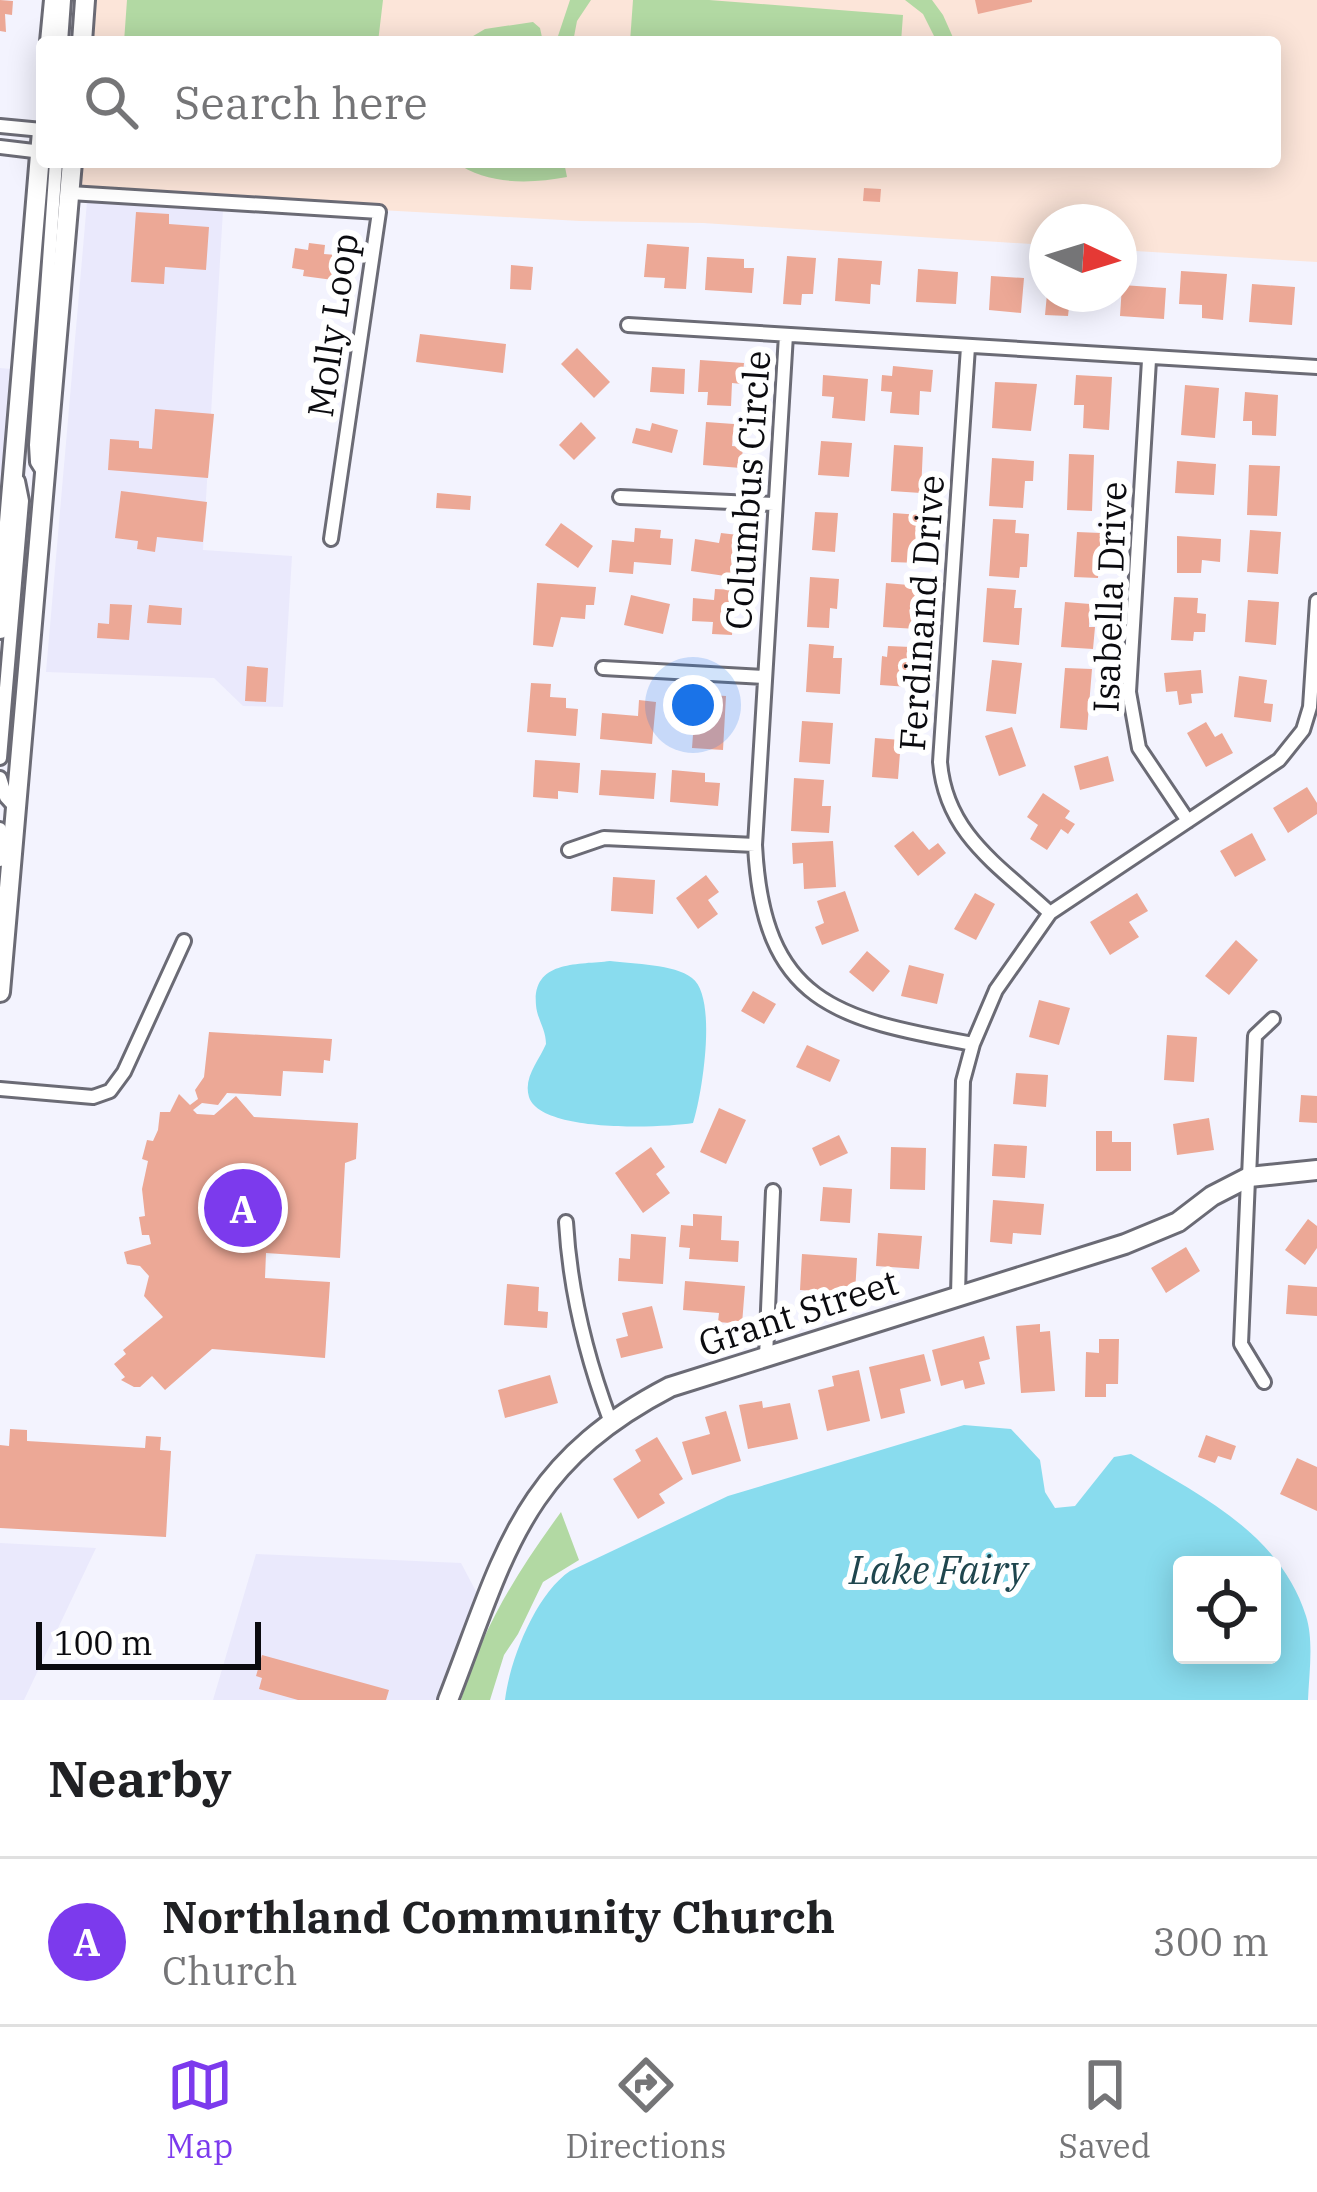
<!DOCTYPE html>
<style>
body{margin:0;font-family:"IBM Plex Serif",serif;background:#f6f6f6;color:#202124}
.controls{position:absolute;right:36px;bottom:36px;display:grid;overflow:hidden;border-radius:12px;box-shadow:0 6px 30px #0003}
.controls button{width:108px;height:108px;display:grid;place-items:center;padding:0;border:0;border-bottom:3px solid #e0e0e0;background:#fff;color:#202124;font:60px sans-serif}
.compass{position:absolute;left:1029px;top:204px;width:108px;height:108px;border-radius:50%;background:#fff;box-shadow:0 6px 30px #0003;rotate:94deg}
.scale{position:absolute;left:36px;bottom:30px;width:225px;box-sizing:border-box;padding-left:12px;border:6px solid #0b0b0f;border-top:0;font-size:33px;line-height:42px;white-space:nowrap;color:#0b0b0f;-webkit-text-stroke:9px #fff;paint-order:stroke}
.you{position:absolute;left:693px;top:705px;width:42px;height:42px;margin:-30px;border:9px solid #fff;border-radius:50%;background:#1a73e8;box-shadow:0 0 0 18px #1a73e833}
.badge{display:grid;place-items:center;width:78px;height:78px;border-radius:50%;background:#7c3aed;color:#fff;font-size:39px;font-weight:700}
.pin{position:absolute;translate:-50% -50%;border:6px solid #fff;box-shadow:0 3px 12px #0006}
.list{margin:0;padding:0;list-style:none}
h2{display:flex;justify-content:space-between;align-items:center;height:156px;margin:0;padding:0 48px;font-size:51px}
h2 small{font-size:39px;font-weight:400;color:#757577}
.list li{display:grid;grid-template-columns:78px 1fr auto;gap:36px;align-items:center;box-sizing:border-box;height:168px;padding:0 48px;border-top:3px solid #e0e0e0}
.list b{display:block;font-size:45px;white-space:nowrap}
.list p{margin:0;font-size:39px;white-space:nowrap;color:#757577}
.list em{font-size:39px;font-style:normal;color:#757577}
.icon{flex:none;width:66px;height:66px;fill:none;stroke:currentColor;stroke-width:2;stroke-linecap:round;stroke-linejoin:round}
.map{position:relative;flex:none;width:1317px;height:1700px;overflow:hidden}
.search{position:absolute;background:#fff;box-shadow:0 6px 30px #0003;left:36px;right:36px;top:36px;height:132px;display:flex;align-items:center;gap:30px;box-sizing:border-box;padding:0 42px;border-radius:12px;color:#757577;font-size:45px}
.sheet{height:324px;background:#fff}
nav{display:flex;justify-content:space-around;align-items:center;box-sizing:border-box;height:168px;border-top:3px solid #e0e0e0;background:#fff;font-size:33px;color:#757577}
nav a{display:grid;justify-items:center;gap:6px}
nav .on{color:#7c3aed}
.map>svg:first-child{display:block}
.built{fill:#eae9fc}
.education{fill:#fce5d9}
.green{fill:#b2d9a3}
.water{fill:#89dcee;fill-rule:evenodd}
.building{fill:#eca896}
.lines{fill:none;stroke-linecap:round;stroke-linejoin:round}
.street-casing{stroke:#6b6b75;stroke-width:18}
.secondary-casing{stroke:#6b6b75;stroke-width:24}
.street{stroke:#fff;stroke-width:12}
.secondary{stroke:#fff;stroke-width:18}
.labels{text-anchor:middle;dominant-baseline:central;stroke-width:12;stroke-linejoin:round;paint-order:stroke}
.street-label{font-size:36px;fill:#0b0b0f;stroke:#fff}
.water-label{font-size:39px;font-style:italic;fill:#1f464e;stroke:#fff}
</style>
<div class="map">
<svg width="1317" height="1700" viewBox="0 0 1317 1700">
<rect width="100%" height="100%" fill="#f3f3fe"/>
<path class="built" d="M87,202L223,210L203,550L292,556L283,707L243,706L214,678L46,672Z
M0,368L22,370L0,629Z
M0,1543L96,1548L24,1700H0Z
M256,1554L461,1563L479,1597L439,1700H213Z"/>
<path class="education" d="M85,0H1317V262L1119,250V222H1047V245L703,223L580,221L70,193L72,162H1275V42H82Z"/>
<path class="green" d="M127,0H383L378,42H124Z
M570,0H591L577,21L573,42H556Z
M633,0H709L903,15L901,42H630Z
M905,0H932L943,15L955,42H937L923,14Z
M533,22L540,28L543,42H463L485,29Z
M455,162H564L567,177C529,184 488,185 455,162Z
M561,1512L579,1560L543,1582L518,1634L504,1655L490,1700H461C481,1629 518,1571 561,1512Z"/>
<path class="water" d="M610,961C634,964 674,964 692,978C718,997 702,1095 693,1123C661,1128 541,1133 529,1097C523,1077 539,1061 546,1044C546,1029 537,1019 536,1005C532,960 578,965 610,961Z
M964,1425L1011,1429L1040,1460L1045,1492L1055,1508L1075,1506L1114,1457L1131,1454C1199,1495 1280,1533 1306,1616C1314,1641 1309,1674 1308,1700H505C510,1659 536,1594 570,1571L728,1496ZM1272,1565V1655H1182V1565Z"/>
<path class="building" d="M0,0L13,1L12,15L5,14L6,32L0,31Z
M975,0H1032V2L978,14Z
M864,188L881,189L880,202L863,201Z
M136,212L169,214V224L209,227L206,270L165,267L164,284L131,282Z
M309,243L325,245L324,254L337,255L333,280L303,276L304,270L292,268L295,248L308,250Z
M647,244L689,247L686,289L664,288L665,278L644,277Z
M787,256L816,258L813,294H802L801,305L783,304Z
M707,257L744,259V268H754L752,293L705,290Z
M838,258L882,261L880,285L871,284L870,304L835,301Z
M511,265L533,267L531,290L510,289Z
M918,269L958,272L956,304L916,302Z
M1181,271L1227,274L1223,320L1202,318V305L1179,304Z
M991,276L1024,278L1021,313L989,310Z
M1252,284L1295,287L1292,325L1249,322Z
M1122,285L1166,288L1164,319L1120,316Z
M1047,294H1099L1098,309L1069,307L1068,316L1045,315Z
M420,334L506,344L503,373L416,362Z
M577,348L610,382L594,398L561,364Z
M700,360L744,363L742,384L732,383L731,406L707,405L708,392H698Z
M893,366L933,370L931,392L920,391L919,415L890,413L892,392L881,391L882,375L892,376Z
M652,367L685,369L684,394L650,392Z
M823,375L868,379L865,421L832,418L834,397L822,396Z
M1076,375L1112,377L1109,430L1083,428L1084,405H1074Z
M995,382L1037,384L1031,431L992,428Z
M1185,385L1219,388L1215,438L1181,435Z
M1245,392L1278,395L1276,436L1252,435V421H1243Z
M155,409L214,414L208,478L108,470L110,439L139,441V448L152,449Z
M581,422L596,438L574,460L559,445Z
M706,422L734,424L732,446L743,447L741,468L703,465Z
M652,423L678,430L672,453L632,443L636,428L650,431Z
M821,441L852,443L849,477L818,475Z
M894,445L923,447L921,493L891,491Z
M1069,454L1094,455L1092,511L1067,510Z
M992,458L1034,461L1033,481H1025L1023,508L989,506Z
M1177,461L1216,464L1214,495L1175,493Z
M1249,465L1280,466L1277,516L1247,515Z
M121,491L207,502L203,542L157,537L155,552L137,549L138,541L115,538Z
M437,493L471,496L470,510L436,508Z
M815,512L838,513L835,552L812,550Z
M893,513L921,515L919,563L891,562Z
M993,519L1016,520L1015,533L1029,534L1027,567H1020L1019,578L989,576Z
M561,523L593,546L578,568L545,545Z
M635,528L661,530L660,538L673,539L671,565L634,562L633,574L609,572L612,540L634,542Z
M1250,530L1281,532L1278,574L1247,572Z
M1077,532L1101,533L1098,578L1074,577Z
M721,533L738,535L732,577L691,571L695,539L719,543Z
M1177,536L1221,539L1220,562L1202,560L1201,573H1177Z
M810,577L839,579L837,609L830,608L829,628L807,627Z
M537,583L596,587L594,605H586L585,619L561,617L553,647L533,645Z
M886,583L920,586L917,629L883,627Z
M987,588L1016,590L1014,608H1022L1019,645L983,642Z
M715,589L735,590L732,635L712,634L713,622L692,621L693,598L714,600Z
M631,595L670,604L663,634L624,625Z
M1174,597L1198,598L1197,613L1206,614L1205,632H1194L1193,641L1171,640Z
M1248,600L1279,602L1276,645L1245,642Z
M1065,602L1090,604L1089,627H1095L1093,649L1061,647Z
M110,604L132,605L129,640L97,638L98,623L109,624Z
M149,605L182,608L181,625L147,623Z
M809,644L834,646L833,658H842L840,694L806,692Z
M888,646L911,647L909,687L880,685L882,656L887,657Z
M992,660L1022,663L1016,714L986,711Z
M247,666L268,668L266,702L245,701Z
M1065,668L1092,669L1087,730L1060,728Z
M1201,670L1203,693L1191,694L1192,703L1179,705L1177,691L1166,692L1164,673Z
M1239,676L1267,680L1264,703L1273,704L1271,722L1234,717Z
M531,683L551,684L550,697L566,698V708L578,709L576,736L527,732Z
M696,694L726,696L723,750L692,748Z
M639,700L656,702L652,744L600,739L602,713L638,716Z
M802,721L833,723L830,764L799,762Z
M1206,722L1215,737L1222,733L1233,753L1206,767L1187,733Z
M1012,727L1026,766L999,776L985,736Z
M875,738L901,740L898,779L872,777Z
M1108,756L1114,781L1080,790L1074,766Z
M535,760L580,763L578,793L558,791V799L533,797Z
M601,770L656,773L654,799L599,795Z
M672,770L705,773V782L720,783L718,806L670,802Z
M794,778L824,780L822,806H831L829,833L791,831Z
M1307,787L1317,803V814L1288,833L1273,808Z
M1043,793L1070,811L1065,818L1075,824L1068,834L1061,829L1047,850L1030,839L1038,825L1027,817Z
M913,831L929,850L938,843L946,853L918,876L894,846Z
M1252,833L1266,860L1235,877L1220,851Z
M833,841L836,887L804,889L803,863L793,864L792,843Z
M706,875L719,892L708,900L718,914L698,929L676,898Z
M613,877L655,880L653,914L611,911Z
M845,891L859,931L822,945L815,927L824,923L817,901Z
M975,893L995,904L976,940L954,929Z
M1137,893L1148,911L1129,922L1139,937L1110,955L1090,922Z
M1236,940L1258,960L1229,995L1205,976Z
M867,951L890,971L873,992L849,972Z
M909,965L944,974L937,1004L901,996Z
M753,991L776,1004L764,1024L741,1011Z
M1039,1000L1070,1008L1059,1045L1029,1037Z
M209,1032L332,1039L330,1061L324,1060L323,1073L283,1071L281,1096L227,1093L218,1105L202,1103L193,1110L197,1114L214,1115L236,1096L254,1117L358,1123L356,1159L345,1163L340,1258L266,1253L265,1278L330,1282L325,1358L212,1349L165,1390L152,1376L140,1387H134L121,1380L125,1377L114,1364L126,1354L123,1350L163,1317L144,1296L149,1276L140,1266L127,1264L124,1252L151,1244L149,1235H142L139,1217L145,1216L142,1189L148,1161L142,1159L147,1140L153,1141L158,1130L160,1112H170L179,1094L190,1105L198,1099L195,1090L204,1077Z
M1167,1035L1197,1037L1194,1082L1164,1080Z
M807,1045L840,1060L830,1082L796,1067Z
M1016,1073L1048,1075L1046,1107L1013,1104Z
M1301,1095L1317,1096V1123L1299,1122Z
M719,1108L746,1120L726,1164L700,1152Z
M1209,1118L1214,1150L1177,1155L1173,1124Z
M1096,1131H1112V1142H1131V1171H1096Z
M839,1135L848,1153L820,1166L812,1148Z
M994,1144L1027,1146L1025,1178L992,1176Z
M651,1147L665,1167L656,1174L670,1193L643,1213L615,1173Z
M891,1147L926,1148L925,1190L890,1189Z
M823,1187L852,1189L850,1223L820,1221Z
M993,1200L1044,1204L1041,1235L1013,1233L1012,1244L990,1242Z
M693,1214L722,1216L721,1240L739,1241L738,1262L689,1259L690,1248L679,1247L681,1225L693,1226Z
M1308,1219L1317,1226V1248L1305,1265L1285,1250Z
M878,1233L922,1236L919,1269L876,1266Z
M631,1234L666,1237L663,1284L618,1281L619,1258L630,1259Z
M1186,1247L1200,1271L1166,1293L1151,1268Z
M802,1254L857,1258L855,1294L800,1290Z
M685,1281L745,1286L742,1324L718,1322L719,1313L683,1310Z
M507,1284L539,1287L538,1311L548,1312L547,1328L504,1325Z
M1288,1285L1317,1287V1316L1286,1314Z
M652,1306L663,1348L621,1358L616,1339L628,1336L622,1313Z
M1040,1324V1332L1050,1331L1055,1391L1021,1393L1016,1326Z
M984,1336L990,1359L979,1362L985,1384L965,1389L963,1380L941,1386L932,1350Z
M1099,1339H1119L1118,1384H1106V1397H1085L1086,1352L1099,1353Z
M924,1354L931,1381L900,1389L905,1413L881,1419L869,1367Z
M859,1370L870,1421L827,1431L818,1390L834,1386L832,1376Z
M550,1375L558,1403L505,1418L498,1390Z
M762,1401L763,1408L790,1403L798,1439L748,1449L739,1405Z
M726,1411L741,1461L692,1475L682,1442L710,1434L705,1417Z
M10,1429L27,1430V1441L145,1448L146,1436L161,1437L160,1450L171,1451L166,1537L0,1528V1445L9,1446Z
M1206,1435L1236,1446L1231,1460L1218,1456L1215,1463L1198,1457Z
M657,1437L683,1479L659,1494L665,1503L638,1519L613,1479L641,1461L635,1450Z
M1297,1458L1317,1467V1511L1280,1494Z
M262,1655L389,1690L386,1700H298L259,1689L262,1678L256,1676Z"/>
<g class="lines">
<g class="street-casing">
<path id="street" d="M61,42L64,0
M0,126L42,130
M0,147L42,152
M70,193L379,212L331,539
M628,325L1317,367
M786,335L755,845C763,1003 836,1019 973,1044
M968,347L940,762C946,835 1000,866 1050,913
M1149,360L1129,692L1139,748L1188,821
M44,473L37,462L36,445L56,162
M620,497L774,504
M603,668L765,677
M0,758L22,501L18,481
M0,778L6,797L16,808
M0,829V860
M569,850L604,838L755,845
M0,1089L93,1097L110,1091L124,1072L184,941
M1249,1177L1255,1036L1273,1019
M1248,1179L1241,1344L1264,1382
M566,1222C570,1291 586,1356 610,1420
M958,1296L963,1081L973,1044L996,990L1050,913L1279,760L1303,730L1310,707L1317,601
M766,1357L773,1191"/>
</g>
<g class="secondary-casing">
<path id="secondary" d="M50,42L54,0
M82,42L85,0
M0,629L42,131
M0,992L72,162
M448,1700C505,1554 520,1465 670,1387L1125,1244L1178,1222L1212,1196L1249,1177L1317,1170"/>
</g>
<use href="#street" class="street"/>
<use href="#secondary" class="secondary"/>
</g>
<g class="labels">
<g class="street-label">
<text transform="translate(332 325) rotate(-82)">Molly Loop</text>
<text transform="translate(747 490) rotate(-86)">Columbus Circle</text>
<text transform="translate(1109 597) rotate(-88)">Isabella Drive</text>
<text transform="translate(921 613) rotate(-86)">Ferdinand Drive</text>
<text transform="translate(798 1312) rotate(-18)">Grant Street</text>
</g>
<g class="water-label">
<text x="938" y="1569">Lake Fairy</text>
</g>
</g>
</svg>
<div class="controls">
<button><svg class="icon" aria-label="locate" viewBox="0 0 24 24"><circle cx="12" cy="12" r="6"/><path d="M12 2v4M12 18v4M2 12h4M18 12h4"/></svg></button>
</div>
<svg class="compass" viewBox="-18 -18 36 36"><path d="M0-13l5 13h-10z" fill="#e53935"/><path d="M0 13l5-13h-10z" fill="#757577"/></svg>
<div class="scale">100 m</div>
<div class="you"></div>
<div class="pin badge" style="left:243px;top:1208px">A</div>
<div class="search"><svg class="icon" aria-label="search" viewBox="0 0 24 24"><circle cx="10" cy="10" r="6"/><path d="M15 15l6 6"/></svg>Search here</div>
</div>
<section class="sheet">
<h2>Nearby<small></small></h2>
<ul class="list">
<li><span class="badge">A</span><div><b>Northland Community Church</b><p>Church</p></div><em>300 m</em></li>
</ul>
</section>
<nav>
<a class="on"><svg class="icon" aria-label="map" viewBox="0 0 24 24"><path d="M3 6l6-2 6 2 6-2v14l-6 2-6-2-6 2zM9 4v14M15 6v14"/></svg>Map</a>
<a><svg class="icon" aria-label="directions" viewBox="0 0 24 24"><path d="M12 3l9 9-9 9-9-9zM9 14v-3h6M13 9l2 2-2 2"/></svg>Directions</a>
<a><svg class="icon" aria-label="saved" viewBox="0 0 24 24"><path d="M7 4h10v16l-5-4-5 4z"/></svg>Saved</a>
</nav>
